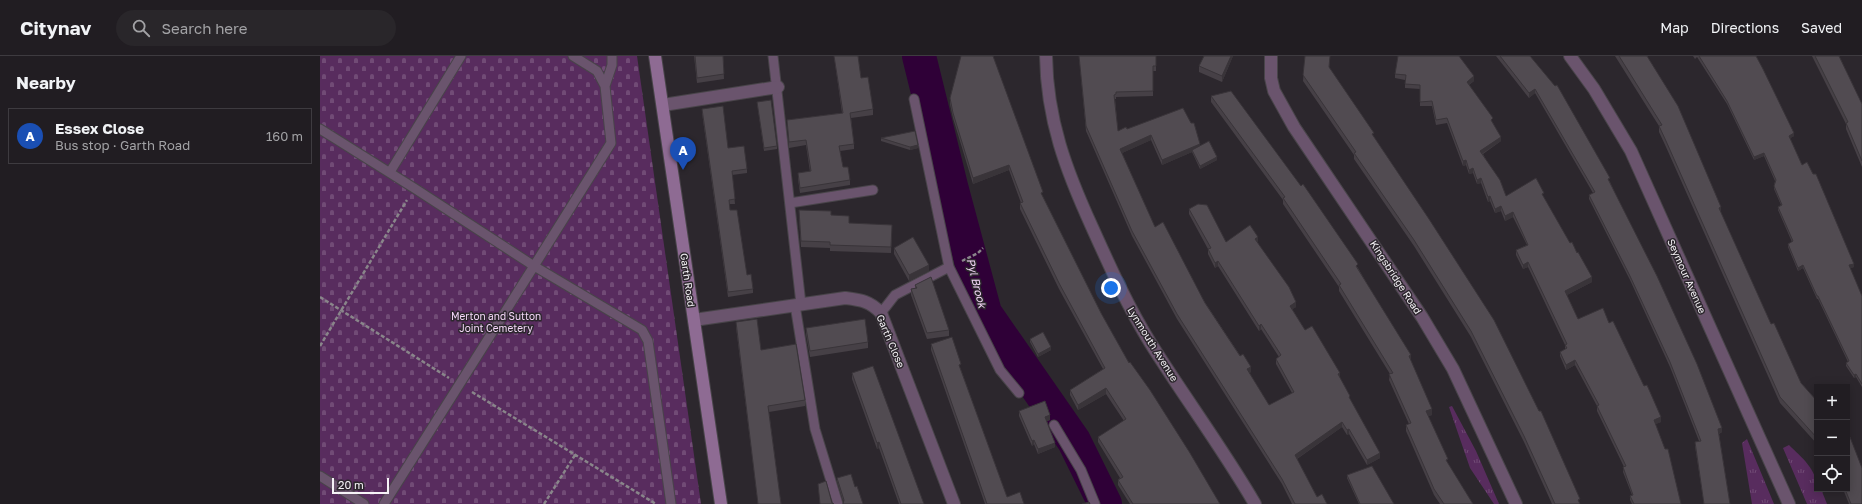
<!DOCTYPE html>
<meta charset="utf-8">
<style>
body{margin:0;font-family:"Golos Text",sans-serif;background:#29262a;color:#f1f3f6}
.controls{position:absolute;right:12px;bottom:12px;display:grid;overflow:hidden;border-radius:0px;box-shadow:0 2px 10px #0003}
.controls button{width:36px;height:36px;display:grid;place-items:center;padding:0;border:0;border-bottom:1px solid #3e3b40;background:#211d22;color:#f1f3f6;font:20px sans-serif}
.scale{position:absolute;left:12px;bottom:10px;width:57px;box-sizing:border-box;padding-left:4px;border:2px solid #f6f3f7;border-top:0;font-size:11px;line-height:14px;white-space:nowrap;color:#f6f3f7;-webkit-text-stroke:3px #2c272d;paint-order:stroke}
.you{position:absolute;left:791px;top:232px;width:14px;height:14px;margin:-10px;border:3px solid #fff;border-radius:50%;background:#1a73e8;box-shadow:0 0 0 6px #1a73e833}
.badge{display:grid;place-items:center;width:26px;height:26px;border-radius:50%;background:#2563eb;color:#fff;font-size:13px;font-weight:700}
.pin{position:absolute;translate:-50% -33px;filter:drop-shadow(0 1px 2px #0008)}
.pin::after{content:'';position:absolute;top:21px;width:14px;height:12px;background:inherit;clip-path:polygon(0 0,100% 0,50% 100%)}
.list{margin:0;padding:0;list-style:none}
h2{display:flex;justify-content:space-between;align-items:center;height:52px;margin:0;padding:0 16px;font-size:17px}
h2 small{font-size:13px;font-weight:400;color:#a2a2a5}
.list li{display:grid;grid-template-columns:26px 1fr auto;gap:12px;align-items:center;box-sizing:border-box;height:56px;margin:0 8px 8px;padding:0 8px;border:1px solid #3e3b40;border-radius:0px}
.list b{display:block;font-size:15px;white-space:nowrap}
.list p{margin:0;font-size:13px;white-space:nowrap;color:#a2a2a5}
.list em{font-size:13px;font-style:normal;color:#a2a2a5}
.icon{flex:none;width:22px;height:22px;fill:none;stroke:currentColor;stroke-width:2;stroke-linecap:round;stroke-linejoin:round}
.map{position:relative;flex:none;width:1542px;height:448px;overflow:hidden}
header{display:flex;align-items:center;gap:24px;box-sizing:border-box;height:56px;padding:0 20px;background:#211d22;border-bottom:1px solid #3e3b40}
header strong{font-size:19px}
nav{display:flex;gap:22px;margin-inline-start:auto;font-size:14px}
.search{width:280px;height:36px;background:#29262a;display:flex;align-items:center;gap:10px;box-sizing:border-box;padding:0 14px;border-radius:22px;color:#a2a2a5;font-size:15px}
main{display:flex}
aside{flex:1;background:#211d22}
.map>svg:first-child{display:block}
.grass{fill:url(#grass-tufts)}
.cemetery{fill:url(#cemetery-stones)}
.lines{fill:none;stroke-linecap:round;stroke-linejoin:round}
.river{stroke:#2f0037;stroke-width:34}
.lane-casing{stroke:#484449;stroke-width:11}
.street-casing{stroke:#484449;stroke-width:14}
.secondary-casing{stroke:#484449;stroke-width:14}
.path{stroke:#89858a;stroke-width:2.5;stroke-dasharray:4 2;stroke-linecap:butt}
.lane{stroke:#6a546d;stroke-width:9}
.street{stroke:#6a546d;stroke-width:12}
.secondary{stroke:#8e6b93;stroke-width:12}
.wall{fill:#464046}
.shaded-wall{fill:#393439}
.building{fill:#514b51;stroke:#393439}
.labels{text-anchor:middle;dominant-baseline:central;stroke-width:3;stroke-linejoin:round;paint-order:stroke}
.street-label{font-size:10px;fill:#f6f3f7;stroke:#2c272d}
.park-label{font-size:10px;fill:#f3d6f7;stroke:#2c272d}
.water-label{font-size:11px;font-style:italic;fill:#f4d7f8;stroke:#2c272d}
</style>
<header>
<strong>Citynav</strong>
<div class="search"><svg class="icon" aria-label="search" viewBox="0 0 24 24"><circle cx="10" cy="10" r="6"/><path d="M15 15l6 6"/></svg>Search here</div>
<nav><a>Map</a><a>Directions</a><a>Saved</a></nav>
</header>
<main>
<aside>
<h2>Nearby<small></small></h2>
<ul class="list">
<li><span class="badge" style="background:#1a4fb4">A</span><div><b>Essex Close</b><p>Bus stop · Garth Road</p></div><em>160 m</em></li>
</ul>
</aside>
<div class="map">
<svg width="1542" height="448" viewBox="0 0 1542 448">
<defs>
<pattern id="grass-tufts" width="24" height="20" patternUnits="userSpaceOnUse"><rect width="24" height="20" fill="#582c5e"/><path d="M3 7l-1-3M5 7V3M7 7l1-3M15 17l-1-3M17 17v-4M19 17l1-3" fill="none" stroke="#714b76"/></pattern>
<pattern id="cemetery-stones" width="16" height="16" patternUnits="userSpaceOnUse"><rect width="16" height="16" fill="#582c5e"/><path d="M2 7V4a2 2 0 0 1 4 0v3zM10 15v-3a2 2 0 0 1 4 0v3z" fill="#714b76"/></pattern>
</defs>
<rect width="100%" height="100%" fill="#2c272d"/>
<path class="grass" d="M1132,350L1156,395L1179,448H1174L1150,412L1129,351Z
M1427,383L1454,448H1432L1422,387Z
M1469,389C1482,402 1497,413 1497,433H1501L1507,448H1487L1463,392Z"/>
<path class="cemetery" d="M0,0H317L381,448H0Z"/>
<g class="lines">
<path class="river" d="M599,0L631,130L665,257L754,385L785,448"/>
<g class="lane-casing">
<path id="lane" d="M253,0L277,15L285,30L291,87L214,210L322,274L328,285L351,448
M453,0L481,248
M285,30L292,9V0
M594,43L629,211L680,314L699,337
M0,73L94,132L214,210L64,448
M70,116L141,0
M470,147L553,134
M475,249L495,373L518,448
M561,257L575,239L629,211
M734,369L761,414L775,448
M0,420L44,448"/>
</g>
<g class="street-casing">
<path id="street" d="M726,0C727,64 746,114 772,171C790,211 808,251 831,288C865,342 903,393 935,448
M951,0V22L954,35L974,71L1102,261L1133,313L1196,448
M1250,0L1274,33L1311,95L1469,448
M343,49L458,31
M374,264L525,242C541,244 550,245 561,257L634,448"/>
</g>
<g class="secondary-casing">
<path id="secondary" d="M335,0L401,448"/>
</g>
<path class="path" d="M642,205L658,197L663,192
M0,241L129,322
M0,290L87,144
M152,336L336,448
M224,448L255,399"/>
<use href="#lane" class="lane"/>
<use href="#street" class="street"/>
<use href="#secondary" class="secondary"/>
</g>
<path class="wall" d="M374,0H403L404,23L377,27Z
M514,0H538L541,22L553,53V59L531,62L534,88V93L520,95L523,111L530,124V129L480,137L478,123V117L490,116L486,89L469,92L467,64L522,57Z
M759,0H836V15H833V40L796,41V43H795L798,75L807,73L880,90L897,104L880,113L872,96L842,109L831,84L802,97L835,171L931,316L929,317L949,349L972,337L956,308V303L959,301L941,273L939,275L898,210L895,212L888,198V193L869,158V153L906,186H938L937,187L976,251L972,253L985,274L1020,322L1030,343L1060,402L1047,409L1029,378L1027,379L1022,371L977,403L997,441L1007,448H972L962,428L857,263L812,180L766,75Z
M913,0L902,26L879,16V10Z
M985,0H1010L1009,12L1054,81L1260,448H1232L1204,386L1151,281L1094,190L1034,103V99L983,25Z
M1176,0H1210L1290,126L1402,376L1399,378L1410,448H1384L1375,390V386L1379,385L1350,311L1310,224L1269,143V139L1273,137L1215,37L1209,42Z
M1295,0H1327L1401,157L1451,268L1481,327L1497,345V388L1460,347L1346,91L1339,76V70Z
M1373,0H1436L1474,80L1470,82L1482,109L1534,211L1530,212L1542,240V331L1536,321L1534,322L1526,310V307L1528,306L1498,243H1497L1483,212L1478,215L1468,191V188L1472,186L1458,154V151L1461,149L1454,133V130L1455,125L1444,100L1434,104L1407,48L1377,1L1375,3Z
M1492,0H1519L1542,48V111L1526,73V68Z
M1075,18L1154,25L1149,29L1173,67L1181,85L1163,98L1186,140L1224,142L1272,226L1247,239L1258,263L1289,267L1341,366L1335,368L1361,448H1312L1310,444V440L1312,439L1303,416L1304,411L1277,355V350L1255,309L1246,314L1240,300V296L1245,293V289L1208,211L1203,213L1196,199V194L1207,189L1193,161L1185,165L1181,155L1175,157L1170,145L1168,146L1161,127L1157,128L1153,117L1149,118L1146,109L1143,110L1127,67L1116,69L1112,50H1100V33L1085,32V24L1075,22Z
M891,40L1038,212L1091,305L1112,359L1108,360L1128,408L1153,448H1120L1114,439L1086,375V369L1089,368L1069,324L1070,318L1019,235V231L963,148V144L891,46Z
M630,42L723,141L781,257L809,307L900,448H810L798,429V424L800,422L778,386V381L804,365L786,338L758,354L750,339V334L783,313L739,233L700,153V147H701L689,114L653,128L633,62L630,48Z
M437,46L457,90V93L444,95Z
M382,53L408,92L427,113V117L412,119L415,148H410V154L427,219L433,233V237L408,241L382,57Z
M561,82L598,92L590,94L561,85Z
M511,159L529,167L572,169L571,197L510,195V192L481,191L479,160Z
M574,192L609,215L589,225L574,198Z
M595,229L629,274V280L607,283L591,239V233L595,232Z
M416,266L485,344V350L449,356L461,448H438L416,271Z
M486,272L548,286V292L490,301L486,278Z
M710,283L731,294L718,301L710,286Z
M611,288L641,314L687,441L704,448H665L611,294Z
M532,317L604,448H579L559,392L557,393L532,323Z
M699,355L730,364L727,365L735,391L718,398L714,388L712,390L699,360Z
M1027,419L1074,448H1039L1027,422Z
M517,422L535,431L523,445L517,425Z
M1523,433H1527L1542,448H1529Z"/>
<path class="shaded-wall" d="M911,0H913L902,26V20Z
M1154,20V25L1147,30V26Z
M1215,33V37L1209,42V37Z
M1474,77V80L1469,83V80Z
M831,79V84L800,98V93Z
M1181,81V85L1160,99V95Z
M880,88V93L872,94V96L842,109V104Z
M598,89V92L590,94V91Z
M1444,97V100L1434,104V101Z
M897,101V104L880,113V110Z
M1146,104V109L1143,110V105Z
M689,109V114L653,128V122Z
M1153,112V117L1149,118V114Z
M1161,122V127L1157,128V124Z
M1170,140V145L1168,146V141Z
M1181,150V155L1175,157V153Z
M1401,151V157L1399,158V152Z
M1193,156V161L1185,165V160Z
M938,181V186L935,188V183Z
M898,205V210L895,212V207Z
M1208,206V211L1203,213V209Z
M1534,208V211L1529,213V209Z
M609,209V215L589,225V219Z
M1483,209V212L1478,215V212Z
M1272,221V226L1245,240V235Z
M976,246V251L970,255V250Z
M941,268V273L939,275V270Z
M731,291V294L718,301V298Z
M1091,299V305L1089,300Z
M1255,304V309L1246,314V309Z
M931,311V316L927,318V313Z
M1020,317V322L1018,323V318Z
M1536,318V321L1534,322V319Z
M786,332V338L758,354V349Z
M1112,353V359L1106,361V355Z
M730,359V364L725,366V361Z
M1341,361V366L1334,369V364Z
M1022,366V371L975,404V399Z
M1402,372V376L1398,378V373Z
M1029,373V378L1027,379V374Z
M714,384V388L712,390V385Z
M559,386V392L557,393V387Z
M735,387V391L718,398V393Z
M1060,397V402L1047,409V404Z"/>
<path class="building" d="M375,0H403L404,18L377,22Z
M514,0H538L541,22L548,21L553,53L530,57L534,88L519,90L523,111H528L530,124L480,132L478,117L491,115L486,84L469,86L467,64L523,57Z
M641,0H673L723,136L721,137L781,257L809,307L810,306L830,334L870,397L900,448H813L798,424L803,421L778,381L806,363L786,332L758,349L750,334L785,312L739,227L700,147L703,146L689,109L653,122L633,57L630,42Z
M759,0H836V10H833V35L796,36V38L794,39L798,75L806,71L807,73L863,52L871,67H874L880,88L842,104L831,79L800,93L835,171L843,166L885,247L920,300L923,298L931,311L927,313L949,349L974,336L956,303L961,299L941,268L939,270L898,205L895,207L888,193L891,192L869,153L878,148L887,149L906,186L930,169L938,181L935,183L969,231L976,246L970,250L985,274L992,270L1020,317L1018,318L1030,340L1029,341L1060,397L1047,404L1029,373L1027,374L1022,366L975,399L997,441L1002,438L1007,448H975L962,423L857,258L812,175L766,70Z
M884,0H911L902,20L879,10Z
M985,0H1010L1009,11L1054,77L1052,78L1109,163L1174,264L1219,355H1221L1260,443L1258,444L1260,448H1235L1204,380L1151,275L1094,184L1034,97L1036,96L983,19Z
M1078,0H1139L1154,20L1147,26L1173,62L1171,64L1181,81L1160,95L1180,124L1186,140L1216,122L1224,137L1222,138L1250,187L1252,186L1257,197L1258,196L1272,221L1245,235L1258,263L1283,252L1289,267L1293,265L1324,330L1327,329L1341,361L1334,364L1345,393H1348L1361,448H1314L1310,440L1313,439L1303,411L1306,410L1277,350L1279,349L1255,304L1246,309L1240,296L1247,292L1245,289L1247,288L1208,206L1203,209L1196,194L1208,189L1193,156L1185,160L1181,150L1175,153L1170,140L1168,141L1161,122L1157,124L1153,112L1149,114L1146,104L1143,105L1127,62L1116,64L1112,45L1100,46V29L1085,28L1086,19L1075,18Z
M1180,0H1210L1235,30L1237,29L1290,122L1288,123L1337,220L1377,308L1402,372L1398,373L1410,448H1384L1375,386L1381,385L1350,306L1310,220L1269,139L1275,136L1215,33L1209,37Z
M1299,0H1327L1358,50L1401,151L1399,152L1451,268L1454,267L1481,327L1497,345V382L1460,341L1346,85L1339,70L1342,69Z
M1379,0H1436L1443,13L1474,77L1469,80L1482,109L1487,106L1493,118H1496L1534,208L1529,209L1542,240V328L1536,318L1534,319L1526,307L1529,305L1498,240H1497L1483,209L1478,212L1468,188L1473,185L1458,151L1462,149L1454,130L1456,124L1444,97L1434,101L1407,45Z
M1495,0H1519L1542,48V105L1526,67L1528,66Z
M911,35L981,130L983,128L1038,208L1036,210L1091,299L1089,300L1112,353L1106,355L1128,403L1126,404L1153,448H1124L1114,433L1086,369L1091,367L1069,318L1073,317L1019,229L1021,228L963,142L965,141L891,40Z
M451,44L457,90L444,92L437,46Z
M403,50L408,92L424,90L427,113L412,115L415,143L409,144L410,154H417L427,219L431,218L433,233L408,236L382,53Z
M595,75L598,89L590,91L561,82Z
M889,85L897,101L880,110L872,94Z
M479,154L511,155V159L529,160V167L572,169L571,191L510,189V186L481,185Z
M593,181L609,209L589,219L574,192Z
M611,221L629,274L607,277L591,233L597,232L595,229Z
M437,263L441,294L476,288L485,344L448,350L461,448H438L416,266Z
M545,263L548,286L490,295L486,272Z
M723,276L731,291L718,298L710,283Z
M632,281L641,308L639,309L687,441L700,436L704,448H667L611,288Z
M553,310L604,448H581L559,386L557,387L532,317Z
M725,345L730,359L725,361L735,387L718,393L714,384L712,385L699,355Z
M1527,378L1530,381L1542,412V448H1531L1525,433H1527Z
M1052,410L1074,448H1040L1027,419Z
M531,418L535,431L537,430L543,448H523L524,444L517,422Z
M506,425L512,447L514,448H500L498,428Z
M769,446L770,448H762Z"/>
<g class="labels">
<g class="street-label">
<text transform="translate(1367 220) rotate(66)">Seymour Avenue</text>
<text transform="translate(1076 221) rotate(57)">Kingsbridge Road</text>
<text transform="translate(368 224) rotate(82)">Garth Road</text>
<text transform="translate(571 285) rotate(67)">Garth Close</text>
<text transform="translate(833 288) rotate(58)">Lynmouth Avenue</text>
</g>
<g class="park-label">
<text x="176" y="260">Merton and Sutton<tspan x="176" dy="12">Joint Cemetery</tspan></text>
</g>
<g class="water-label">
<text transform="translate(657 227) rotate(76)">Pyl Brook</text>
</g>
</g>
</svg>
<div class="controls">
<button>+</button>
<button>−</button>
<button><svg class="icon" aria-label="locate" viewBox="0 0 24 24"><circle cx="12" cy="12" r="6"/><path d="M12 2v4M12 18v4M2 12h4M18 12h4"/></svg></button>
</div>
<div class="scale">20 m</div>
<div class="you"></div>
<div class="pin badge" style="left:363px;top:114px;background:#1a4fb4">A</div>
</div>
</main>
